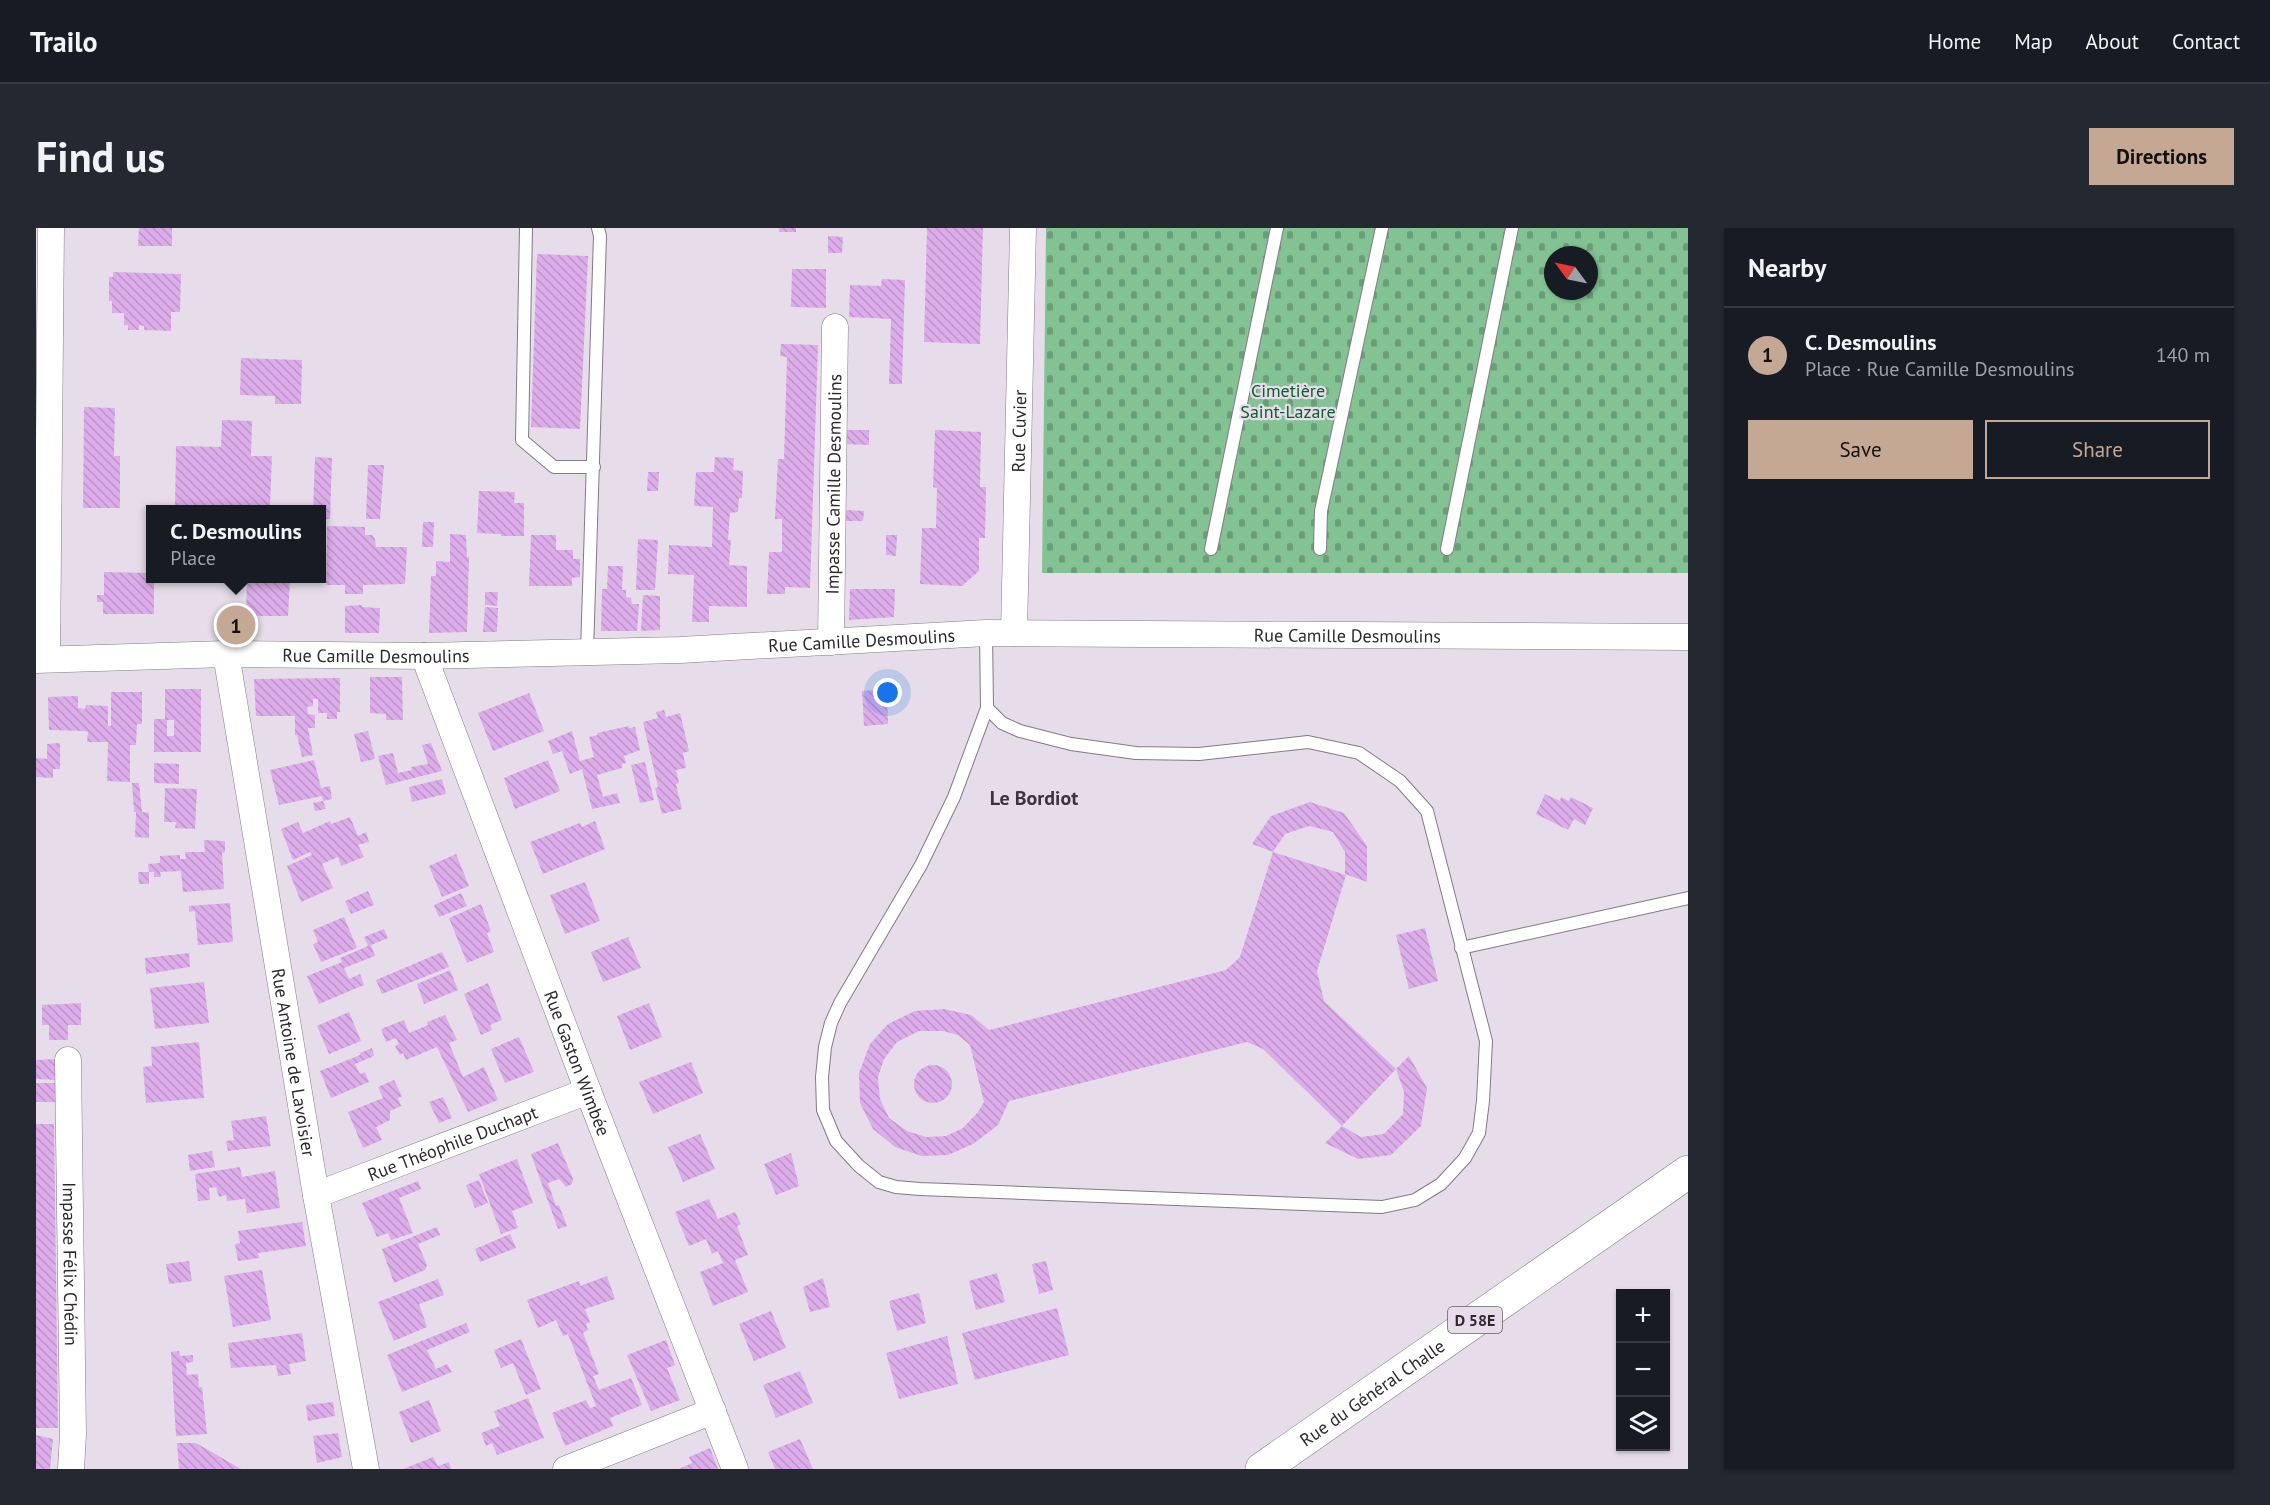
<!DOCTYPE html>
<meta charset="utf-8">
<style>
body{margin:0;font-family:"PT Sans",sans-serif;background:#242831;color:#f1f3f6}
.controls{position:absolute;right:18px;bottom:18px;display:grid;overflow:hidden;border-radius:0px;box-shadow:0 2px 4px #0004}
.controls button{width:54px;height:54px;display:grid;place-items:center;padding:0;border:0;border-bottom:2px solid #363941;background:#171b24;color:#f1f3f6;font:30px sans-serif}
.compass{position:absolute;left:1508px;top:18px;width:54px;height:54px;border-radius:50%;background:#171b24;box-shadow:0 2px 4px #0004;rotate:303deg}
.you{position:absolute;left:852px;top:465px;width:21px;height:21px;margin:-15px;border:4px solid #fff;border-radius:50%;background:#1a73e8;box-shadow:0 0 0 9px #1a73e833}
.badge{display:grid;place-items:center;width:39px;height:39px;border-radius:50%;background:#c5a894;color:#111;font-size:20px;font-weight:700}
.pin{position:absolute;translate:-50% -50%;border:3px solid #fff;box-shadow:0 2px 6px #0006}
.popup{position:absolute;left:110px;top:277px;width:180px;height:78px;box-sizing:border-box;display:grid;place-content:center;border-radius:0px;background:#171b24;filter:drop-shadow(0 2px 4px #0005);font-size:20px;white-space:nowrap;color:#9ea1a6}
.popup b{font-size:22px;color:#f1f3f6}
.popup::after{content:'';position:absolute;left:50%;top:100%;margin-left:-12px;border:12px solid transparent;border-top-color:#171b24}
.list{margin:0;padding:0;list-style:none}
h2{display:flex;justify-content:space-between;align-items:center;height:78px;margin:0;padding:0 24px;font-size:26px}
h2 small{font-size:20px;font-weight:400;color:#9ea1a6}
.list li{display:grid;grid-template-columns:39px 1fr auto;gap:18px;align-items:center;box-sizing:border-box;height:96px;padding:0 24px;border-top:2px solid #363941}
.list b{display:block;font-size:22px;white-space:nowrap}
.list p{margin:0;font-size:20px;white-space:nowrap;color:#9ea1a6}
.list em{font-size:20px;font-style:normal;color:#9ea1a6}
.actions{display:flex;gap:12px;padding:18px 24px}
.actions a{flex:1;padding:14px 0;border:2px solid #c5a894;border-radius:0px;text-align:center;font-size:21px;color:#c5a894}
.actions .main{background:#c5a894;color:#111}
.icon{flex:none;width:33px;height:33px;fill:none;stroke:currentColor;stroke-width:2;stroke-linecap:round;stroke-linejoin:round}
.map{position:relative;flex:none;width:1652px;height:1241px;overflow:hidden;border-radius:0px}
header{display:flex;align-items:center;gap:36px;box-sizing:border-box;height:84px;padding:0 30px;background:#171b24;border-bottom:2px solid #363941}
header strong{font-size:28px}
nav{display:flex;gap:33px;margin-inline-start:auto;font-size:21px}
.intro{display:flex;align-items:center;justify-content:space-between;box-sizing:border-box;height:144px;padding:0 36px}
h1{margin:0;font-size:42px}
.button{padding:15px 27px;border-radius:0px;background:#c5a894;color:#111;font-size:21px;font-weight:700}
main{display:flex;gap:36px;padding:0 36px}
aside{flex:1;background:#171b24;border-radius:0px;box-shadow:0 2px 4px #0004}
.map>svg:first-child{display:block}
.cemetery{fill:url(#cemetery-stones);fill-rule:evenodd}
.building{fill:url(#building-back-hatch);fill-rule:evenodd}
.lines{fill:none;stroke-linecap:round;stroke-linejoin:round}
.service-casing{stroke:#837a85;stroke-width:14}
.minor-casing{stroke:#837a85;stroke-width:27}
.primary-casing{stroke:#837a85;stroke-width:34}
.service{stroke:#fff;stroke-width:12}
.minor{stroke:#fff;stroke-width:26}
.primary{stroke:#fff;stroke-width:33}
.labels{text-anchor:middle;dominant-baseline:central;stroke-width:4.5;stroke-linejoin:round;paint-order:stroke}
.shield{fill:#e7ddea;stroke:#645e65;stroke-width:1.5}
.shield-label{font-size:16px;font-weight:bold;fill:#2c282c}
.park-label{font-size:18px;fill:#0e5c2e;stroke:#e7ddea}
.street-label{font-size:18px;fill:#2c282c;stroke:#e7ddea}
.neighbourhood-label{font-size:20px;font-weight:bold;fill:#3b343d;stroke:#e7ddea}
</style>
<header>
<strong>Trailo</strong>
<nav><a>Home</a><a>Map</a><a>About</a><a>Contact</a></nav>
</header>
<div class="intro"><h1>Find us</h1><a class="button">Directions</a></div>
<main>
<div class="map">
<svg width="1652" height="1241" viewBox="0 0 1652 1241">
<defs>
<pattern id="cemetery-stones" width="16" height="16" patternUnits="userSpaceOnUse" patternTransform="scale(1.5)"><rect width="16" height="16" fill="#83c393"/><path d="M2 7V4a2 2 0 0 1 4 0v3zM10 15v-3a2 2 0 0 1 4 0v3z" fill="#6b9e78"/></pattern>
<pattern id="building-back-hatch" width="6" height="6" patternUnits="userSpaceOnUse" patternTransform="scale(1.5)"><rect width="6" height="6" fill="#ddacea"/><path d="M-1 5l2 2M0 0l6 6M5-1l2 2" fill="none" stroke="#be94c9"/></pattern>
</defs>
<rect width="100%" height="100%" fill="#e7ddea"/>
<path class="cemetery" d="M1010,0H1652V345H1006ZM1517,27H1553V63H1517Z"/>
<path class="building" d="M103,0H136V18H102Z
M743,0H760V4H743Z
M891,0H947L944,116L888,114Z
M792,8L807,9L806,25H792Z
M501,26L552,28L544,201L495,199Z
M756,41H790V80L755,79Z
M77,44L145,46L144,84H135V103L108,102V98L103,97V102H92V97H88V85H76V73H73V49H77Z
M846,51L869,52L866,156H853L855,91L813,89L814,57L845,58Z
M745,116L782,117L774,360L749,359V366H731L733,324H746V291H739L742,231H748L751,129L744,128Z
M205,130L266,132L265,176H239V168L204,167Z
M48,179L79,180L78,228H84V280H47Z
M186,192L216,193L215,228H236L234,278L214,277V282H139L140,218L185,219Z
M809,202H833V217L808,216Z
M899,202L945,204L944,259H950L949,310H943V343L926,358L884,356L886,300H900L901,260L897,259Z
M279,229L296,230L294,291H286V282H277Z
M679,229L698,230L697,242L707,243L706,270H703L702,284L694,285L692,312H695L693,337L711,338V379L673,378V394H656L658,347L632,346L633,317L676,319L677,279L658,278L660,244H678Z
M332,237H348L344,291H330Z
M612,244H623L622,263H611Z
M443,263L479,264L478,275H488V308H465V306L441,305Z
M809,282L828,283L827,293H808Z
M387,294H398L397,319H386Z
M291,298L329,299V307H336L339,311L340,319H371L369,356L327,357V366H309V357H290Z
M414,306L430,307L431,329H433L431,404L393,405L395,348H400V333L414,334Z
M495,307H520V322H537V331H544V349L536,350V358H493Z
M850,307H861L860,328L850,327Z
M602,311L622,312L619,362H600Z
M572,338H587L586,362H590V369L595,370L596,376H603L601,403H565L566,361H571Z
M68,344L114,345V351H118V386H67V374H61V367H68Z
M211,351H254L252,388H210L209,406H190L191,384H210Z
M814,361H859L858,389L813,392Z
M449,364H462L461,378L449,377Z
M607,367L624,368V402L605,403Z
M326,377V379L344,380L343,405H309V378Z
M449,379L462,380L461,404H447Z
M334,449H366L367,492H350V486L334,485Z
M304,450V484H301V491H291V485H282V471H277V478L271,479L272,486L279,487V500H272L277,527L266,529L261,507H259V488H220L218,451Z
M129,461H165V524H118V491H129ZM131,492H138V508H131Z
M851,461L852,496L828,498L826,463Z
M75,464H106V496H101L100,517H94V554L71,553L72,514H51L52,504L49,503L13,502L12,469L42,468V480L49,481L50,477L72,478V498H75Z
M493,465L508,503L457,523L442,485Z
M628,482L630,489L644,485L653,523L647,525L650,540L640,542L643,555L640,556L646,581L626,586L619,560L622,559L607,494L622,490L620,484Z
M593,498V500L599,499L604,522L588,528L590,535L586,536V540L561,547L567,569L581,565L584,575L556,581L546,541L534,546L526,523L517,526L512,513L536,503L544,533L558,529L553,509L562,507L561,505Z
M332,503L339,531L325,534L318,506Z
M24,515V541H17V550L0,549V530L11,531V516Z
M395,515L406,543L350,557L342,528L357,525L362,545L376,542L375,539L392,536L386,517Z
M278,532L285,560L294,558L296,571L287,573L286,568L243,577L234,542Z
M512,532L524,563L479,581L468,550Z
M609,534L618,572L604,575L595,537Z
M118,535L143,536V556L118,555Z
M406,551L410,566L376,574L373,559Z
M96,555H103L106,584L113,585V610L99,609L100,584H98Z
M129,560L161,561L159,601L139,600L140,594H128Z
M1509,566L1524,573L1525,569L1533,573L1535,569L1557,580L1549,597L1538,591L1532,602L1500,586Z
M287,573L290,581L279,583L277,575Z
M1274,574L1308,585L1331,618V654L1309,646V624L1297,604L1273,598L1249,606L1237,624L1216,616L1235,588Z
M314,589L322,608L330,604L333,614L322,617L328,629L305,638L302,629L286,636L297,660L265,674L251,638L276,627L274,624L257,632L245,601L262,594L267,605L294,593L295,596Z
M559,593L569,621L507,646L494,614L544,595L546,599Z
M168,612L189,613V624L186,625L188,661L147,664L145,643L124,644L125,649H118V644H113V656H103L102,644H113L112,636L124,635V628L144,627V631H150L149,624H169Z
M1237,624L1310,647L1281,743L1288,773L1360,841L1373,828L1391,860L1385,898L1355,927L1322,931L1289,915L1306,898L1325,909L1348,906L1367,886L1368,864L1360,841L1306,898L1227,821L1211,814L973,873L962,897L937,916L912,927L886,928L859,919L837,901L824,875L823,845L834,816L852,796L879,783L908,781L935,787L953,802L1190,742L1204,729ZM883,803H907L922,807L934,817L948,874L942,884L927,900L910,908L890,909L871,903L853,890L844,871L842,849L848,831L861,814Z
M420,626L433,658L406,669L393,638Z
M549,654L564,693L529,706L514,667Z
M332,663L338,677L315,686L309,673Z
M425,665L431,678L403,689L398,677Z
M194,675L197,714L162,717L159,683L153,684V678Z
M445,676L455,703L451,705L458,724L431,735L413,690Z
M308,689L321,720L285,734L277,716L282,714L277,702Z
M1389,700L1402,753L1373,761L1360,707Z
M348,701L352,710L335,717L339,728L308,740L313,751L324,746L328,757L283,776L271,748L306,734L304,730L332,718L328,709Z
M592,709L605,740L567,754L555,724Z
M406,724L413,739L346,766L340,752Z
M153,725L154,739L110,746L109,730Z
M414,742L422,762L388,776L381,756Z
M168,754L173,795L119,801L114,760Z
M452,755L466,792L454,797L456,802L445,807L428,766Z
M45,775V797H32V812H13V797H6V777Z
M613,775L626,809L594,822L581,788Z
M313,784L325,813L293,826L281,798Z
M409,787L421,812L413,815L427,849L448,839L462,872L432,884L401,819L370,832L367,825L364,827L359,818L363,816L360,810L350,814L345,801L368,792L373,805L392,797L391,794Z
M483,809L498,844L469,855L455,821Z
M163,814L168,870L110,875L107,839L116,838L115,819Z
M336,820L338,828L319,836L324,846L329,844L333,854L295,870L284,843L324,827V825Z
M21,831L22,852L0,851V832Z
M655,834L667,865L617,886L603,854Z
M878 856a19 19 0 1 1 38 0a19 19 0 1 1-38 0Z
M358,852L366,868L362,870L365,878L354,883V892L340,899L346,912L327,920L312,884L347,870L342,859Z
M0,855H19V874H0Z
M407,869L416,890L403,895L393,874Z
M230,888L235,918L192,923L190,913L198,912L195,893Z
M0,896H18L22,1200H0Z
M664,906L679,941L647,954L632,919Z
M522,915L537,951L536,956L530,959L523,951L512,955L520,978L523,977L531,998L522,1001L495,926Z
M176,923L179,939L154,943L152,927Z
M755,925L763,958L740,967L728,936Z
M481,931L497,975L476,983L482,1000L465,1006L443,946Z
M204,939L206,949L239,943L244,980L211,985L209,971L191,973L190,967L183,969L180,959L173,960L174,972L162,973L159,946Z
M443,952L452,975L439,980L430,957Z
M382,953L385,961L363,970L377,1005L355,1012L352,1005L341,1009L326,975Z
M673,971L682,991L699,984L705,996L701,998L712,1027L699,1032L712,1064L677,1078L664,1044L687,1035L682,1023L676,1026L670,1011L653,1018L639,984Z
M266,994L270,1018L222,1025L223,1030L202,1033L199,1016L204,1015L202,1003Z
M401,999L404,1007L382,1016L391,1037L389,1042L358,1055L346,1021Z
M474,1006L480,1020L444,1034L439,1021Z
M153,1033L156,1053L133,1056L130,1036Z
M1010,1033L1017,1062L1003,1066L996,1036Z
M226,1042L235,1092L197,1099L188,1048Z
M961,1045L969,1074L940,1082L933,1053Z
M571,1048L579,1071L549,1081L554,1094L550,1096L552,1102L547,1105L563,1146L557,1148L563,1162L595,1150L606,1177L574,1190L577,1198L529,1218L516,1185L550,1172L554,1180L560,1178L532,1106L527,1108L520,1092L502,1100L491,1072L543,1053L544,1058Z
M787,1050L794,1079L774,1084L767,1059Z
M402,1051L408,1067L383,1076L391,1099L358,1113L342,1074Z
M883,1065L890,1095L861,1103L853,1073Z
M1021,1080L1033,1127L939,1152L926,1105Z
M735,1083L750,1120L718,1133L703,1096Z
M430,1095L434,1104L391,1122L400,1141L411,1136L416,1144L366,1164L351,1127Z
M266,1105L270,1133L253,1136L255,1146L242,1148L240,1137L195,1140L192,1115Z
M911,1108L922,1156L863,1171L850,1125Z
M485,1111L505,1161L490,1167L477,1135L465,1140L458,1122Z
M630,1112L639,1137L631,1140L644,1172L615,1183L591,1127Z
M143,1123L144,1128L157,1127V1134L150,1135L151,1147L162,1146L163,1159H166L171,1206L140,1208L135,1124Z
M764,1143L777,1175L740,1190L727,1157Z
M492,1170L508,1210L461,1227L456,1215L450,1218L445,1205L464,1198L458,1183Z
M393,1172L405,1203L375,1215L363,1184Z
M297,1174L299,1188L272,1193L270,1177Z
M302,1205L306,1229L281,1235L277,1208Z
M0,1207L17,1211L14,1241H0Z
M764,1211L777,1241H739L732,1224Z
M141,1215H160L205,1241H143Z
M674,1220L682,1241H643L656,1235L653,1229Z
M397,1229L402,1238L413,1234L415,1241H367Z"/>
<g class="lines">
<g class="service-casing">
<path id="service" d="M490,0L486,212L518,239H558
M1175,321L1241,0
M1284,321L1285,283L1346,0
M1411,321L1476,0
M950,405L951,480L918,569L885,637L804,775L795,795L789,819L786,849L787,882L800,913L823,938L843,954L860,959L884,961L1346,979L1379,972L1405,956L1429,930L1443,905L1447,873L1450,813L1391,583L1364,553L1323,525L1272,514L1163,526L1100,525L1035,516L984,503L966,495L951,480
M551,424L564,8L562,0
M1425,720L1652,670"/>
</g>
<g class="minor-casing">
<g id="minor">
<path id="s1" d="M978,405L987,0"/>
<path id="s2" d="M795,414L799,99"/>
<path id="s3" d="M190,426L280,967L330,1241"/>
<path id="s4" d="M388,428L552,863L699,1241"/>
<path d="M11,431L15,0"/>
<path id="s5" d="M0,432L190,426L388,428L644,422L950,405L1652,409"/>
<path id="s6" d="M32,832L37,1206L35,1241"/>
<path id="s7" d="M280,967L552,863"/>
<path d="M530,1241L677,1183"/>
</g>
</g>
<g class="primary-casing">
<g id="primary">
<path id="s8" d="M1226,1241L1652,944"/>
</g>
</g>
<use href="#service" class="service"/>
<use href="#minor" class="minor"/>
<use href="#primary" class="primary"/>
</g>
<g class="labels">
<rect class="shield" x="1412" y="1079" width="54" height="26" rx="4.5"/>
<g class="shield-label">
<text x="1439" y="1092">D 58E</text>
</g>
<g class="park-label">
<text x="1252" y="162">Cimetière<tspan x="1252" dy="21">Saint-Lazare</tspan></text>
</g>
<g class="street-label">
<text stroke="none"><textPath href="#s1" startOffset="202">Rue Cuvier</textPath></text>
<text stroke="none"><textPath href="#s2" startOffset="158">Impasse Camille Desmoulins</textPath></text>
<text stroke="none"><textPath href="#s5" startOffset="1312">Rue Camille Desmoulins</textPath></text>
<text stroke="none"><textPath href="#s5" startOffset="826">Rue Camille Desmoulins</textPath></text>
<text stroke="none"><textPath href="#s5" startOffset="340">Rue Camille Desmoulins</textPath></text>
<text stroke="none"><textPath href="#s3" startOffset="414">Rue Antoine de Lavoisier</textPath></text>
<text stroke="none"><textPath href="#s4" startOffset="435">Rue Gaston Wimbée</textPath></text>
<text stroke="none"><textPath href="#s7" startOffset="146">Rue Théophile Duchapt</textPath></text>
<text stroke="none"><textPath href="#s6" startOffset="204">Impasse Félix Chédin</textPath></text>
<text stroke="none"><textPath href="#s8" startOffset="134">Rue du Général Challe</textPath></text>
</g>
<g class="neighbourhood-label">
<text x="998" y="570">Le Bordiot</text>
</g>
</g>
</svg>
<div class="controls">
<button>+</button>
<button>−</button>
<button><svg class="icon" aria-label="layers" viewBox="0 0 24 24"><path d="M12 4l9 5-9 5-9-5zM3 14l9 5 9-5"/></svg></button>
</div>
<svg class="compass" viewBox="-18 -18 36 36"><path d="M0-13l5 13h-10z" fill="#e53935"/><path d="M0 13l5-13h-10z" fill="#9ea1a6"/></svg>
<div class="you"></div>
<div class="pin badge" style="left:200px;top:397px">1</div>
<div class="popup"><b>C. Desmoulins</b>Place</div>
</div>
<aside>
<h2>Nearby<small></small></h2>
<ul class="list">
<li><span class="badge">1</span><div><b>C. Desmoulins</b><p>Place · Rue Camille Desmoulins</p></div><em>140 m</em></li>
</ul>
<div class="actions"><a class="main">Save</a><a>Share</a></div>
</aside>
</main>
